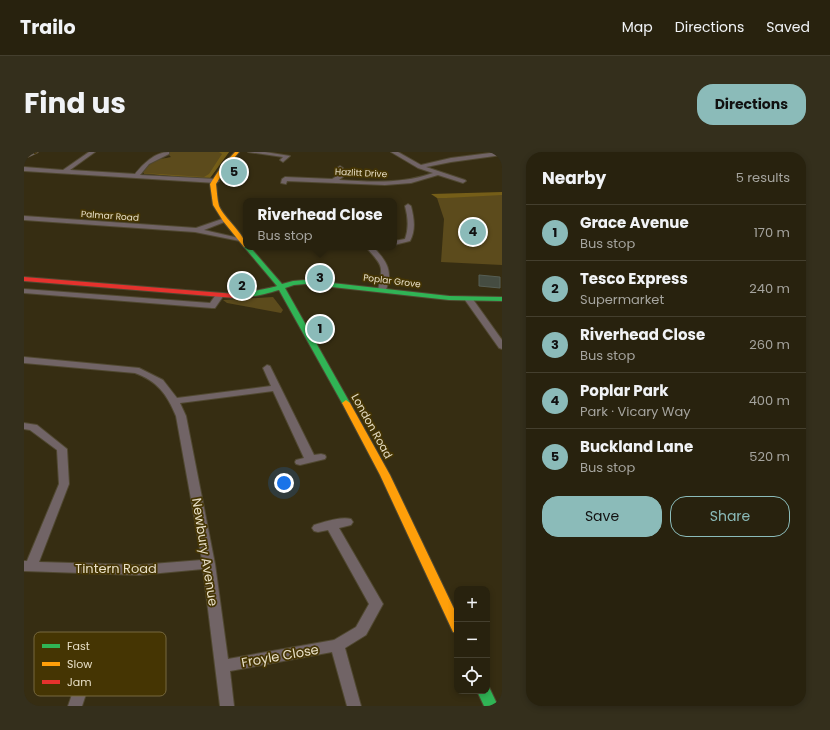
<!DOCTYPE html>
<meta charset="utf-8">
<style>
body{margin:0;font-family:Poppins,sans-serif;background:#342f1c;color:#f1f3f6}
.controls{position:absolute;right:12px;bottom:12px;display:grid;overflow:hidden;border-radius:8px;box-shadow:0 2px 6px #0003}
.controls button{width:36px;height:36px;display:grid;place-items:center;padding:0;border:0;border-bottom:1px solid #443f2e;background:#28220e;color:#f1f3f6;font:20px sans-serif}
.you{position:absolute;left:260px;top:331px;width:14px;height:14px;margin:-10px;border:3px solid #fff;border-radius:50%;background:#1a73e8;box-shadow:0 0 0 6px #1a73e833}
.badge{display:grid;place-items:center;width:26px;height:26px;border-radius:50%;background:#8bbbb9;color:#111;font-size:13px;font-weight:700}
.pin{position:absolute;translate:-50% -50%;border:2px solid #fff;box-shadow:0 1px 4px #0006}
.popup{position:absolute;left:219px;top:46px;width:154px;height:52px;box-sizing:border-box;display:grid;place-content:center;border-radius:8px;background:#28220e;filter:drop-shadow(0 1px 3px #0005);font-size:13px;white-space:nowrap;color:#a5a49e}
.popup b{font-size:15px;color:#f1f3f6}
.popup::after{content:'';position:absolute;left:50%;top:100%;margin-left:-8px;border:8px solid transparent;border-top-color:#28220e}
.list{margin:0;padding:0;list-style:none}
h2{display:flex;justify-content:space-between;align-items:center;height:52px;margin:0;padding:0 16px;font-size:17px}
h2 small{font-size:13px;font-weight:400;color:#a5a49e}
.list li{display:grid;grid-template-columns:26px 1fr auto;gap:12px;align-items:center;box-sizing:border-box;height:56px;padding:0 16px;border-top:1px solid #443f2e}
.list b{display:block;font-size:15px;white-space:nowrap}
.list p{margin:0;font-size:13px;white-space:nowrap;color:#a5a49e}
.list em{font-size:13px;font-style:normal;color:#a5a49e}
.actions{display:flex;gap:8px;padding:12px 16px}
.actions a{flex:1;padding:9px 0;border:1px solid #8bbbb9;border-radius:16px;text-align:center;font-size:14px;color:#8bbbb9}
.actions .main{background:#8bbbb9;color:#111}
.icon{flex:none;width:22px;height:22px;fill:none;stroke:currentColor;stroke-width:2;stroke-linecap:round;stroke-linejoin:round}
.map{position:relative;flex:none;width:478px;height:554px;overflow:hidden;border-radius:16px}
header{display:flex;align-items:center;gap:24px;box-sizing:border-box;height:56px;padding:0 20px;background:#28220e;border-bottom:1px solid #443f2e}
header strong{font-size:19px}
nav{display:flex;gap:22px;margin-inline-start:auto;font-size:14px}
.intro{display:flex;align-items:center;justify-content:space-between;box-sizing:border-box;height:96px;padding:0 24px}
h1{margin:0;font-size:28px}
.button{padding:10px 18px;border-radius:16px;background:#8bbbb9;color:#111;font-size:14px;font-weight:700}
main{display:flex;gap:24px;padding:0 24px}
aside{flex:1;background:#28220e;border-radius:16px;box-shadow:0 2px 6px #0003}
.map>svg:first-child{display:block}
.green{fill:#5c4b1c}
.forest{fill:#755e18}
.building{fill:#454c41;stroke:#565e54}
.lines{fill:none;stroke-linecap:round;stroke-linejoin:round}
.street-casing{stroke:#504831;stroke-width:2}
.fast-casing{stroke:#504831;stroke-width:2}
.slow-casing{stroke:#504831;stroke-width:2}
.jam-casing{stroke:#504831;stroke-width:2}
.street{fill:#716466;fill-rule:evenodd}
.fast{fill:#30b455;fill-rule:evenodd}
.slow{fill:#ff9f0a;fill-rule:evenodd}
.jam{fill:#e5322d;fill-rule:evenodd}
.rail-casing{stroke:#6d6359;stroke-width:3}
.rail{stroke:#453503;stroke-width:2;stroke-dasharray:5.5;stroke-linecap:butt}
.labels{text-anchor:middle;dominant-baseline:central;stroke-width:3.5;stroke-linejoin:round;paint-order:stroke}
.far-street-label{font-size:9px;fill:#e8dfc7;stroke:#453503}
.street-label{font-size:11px;fill:#e8dfc7;stroke:#453503}
.near-street-label{font-size:13px;fill:#e8dfc7;stroke:#453503}
.key{fill:#453503;stroke:#76683e;stroke-width:1}
.key-label{font-size:11px;fill:#e8dfc7}
</style>
<header>
<strong>Trailo</strong>
<nav><a>Map</a><a>Directions</a><a>Saved</a></nav>
</header>
<div class="intro"><h1>Find us</h1><a class="button">Directions</a></div>
<main>
<div class="map">
<svg width="478" height="554" viewBox="0 0 478 554">
<rect width="100%" height="100%" fill="#362d12"/>
<path class="green" d="M146,0H205L186,26L120,22L119,20C129,6 133,8 147,5L144,2Z
M478,41V113L417,110L420,67L413,46Z
M249,145L259,158L257,161L203,151L199,148Z"/>
<path class="forest" d="M195,0H205L186,26L175,27L120,21L180,25L185,22L198,2Z
M478,40V43L422,46H413L407,42Z"/>
<path class="building" d="M455,123L476,125V136L455,134Z
M218,127L230,131L220,137L208,133Z"/>
<g class="lines">
<g class="street-casing">
<path id="street" d="M65,0H71L46,18L111,22C119,12 131,0 145,0V2L125,12L116,23L192,27L195,29L192,31L0,19V15L39,18Z
M224,0H241L266,4L259,10L256,8L259,5Z
M367,0H374L397,13L427,6L474,0H478V3L427,10L402,15L441,28L442,29L439,31L414,23L387,31L361,33L263,29L262,32L257,31L258,27L261,25L308,27L313,24V16L316,14L319,16V25L315,28C347,30 378,32 409,21L394,16Z
M384,52L387,54C390,66 392,78 386,89L370,93V89L381,87C385,76 384,65 381,54Z
M0,64L172,76L201,66L203,67V69L180,78L219,87L216,89L171,80L0,68Z
M342,95H349C363,109 370,120 361,140H355L354,138C360,112 358,114 342,95Z
M0,137L186,151L193,141H196L200,143L191,156H188L0,141Z
M442,146H448L478,188V197L475,196L441,148Z
M0,205L115,216L139,228L153,246L247,234L239,216L243,213L246,214L290,303L297,302L301,303L302,305L301,307L276,313L272,312L271,310L272,308L280,306L249,239L156,251L162,264L191,412L204,507L310,488L332,475L345,452L304,378L294,380L290,379L288,376L290,373C300,370 317,364 327,367L329,370L327,373L315,376L359,452L342,483L321,496L337,554H323L308,500L206,519L210,554H196L179,417L115,423L0,419V409H3L35,332L33,298L6,278L0,277V271L13,273L43,297L45,332L15,410L115,413L178,408L152,264C143,242 133,229 111,221L0,211Z
M57,529L62,531L64,536L58,554H44L52,531Z"/>
</g>
<g class="fast-casing">
<path id="fast" d="M222,93V95H226L258,132L269,129L281,128L425,144L478,145V149L425,148L281,132L270,133L261,136L326,251L322,254L318,251L255,138C247,140 224,148 217,143C221,140 244,137 253,134L221,96L220,95Z
M463,534L465,535L474,554H460L453,539H463Z"/>
</g>
<g class="slow-casing">
<path id="slow" d="M211,0H215L201,17L192,32C193,39 193,47 195,54C200,66 222,83 222,95H224H220L199,69L189,53L186,32L197,15Z
M322,248L326,251L366,323L433,463V481L429,480L356,323L318,251Z"/>
</g>
<g class="jam-casing">
<path id="jam" d="M0,125L211,142L220,141L223,143L220,145L211,146L0,129Z"/>
</g>
<use href="#street" class="street"/>
<use href="#fast" class="fast"/>
<use href="#slow" class="slow"/>
<use href="#jam" class="jam"/>
<g class="rail-casing">
<path id="rail" d="M0,6L13,0"/>
</g>
<use href="#rail" class="rail"/>
</g>
<g class="labels">
<g class="far-street-label">
<text transform="translate(337 21) rotate(3)">Hazlitt Drive</text>
<text transform="translate(86 64) rotate(4)">Palmar Road</text>
<text transform="translate(368 129) rotate(7)">Poplar Grove</text>
</g>
<g class="street-label">
<text transform="translate(348 274) rotate(61)">London Road</text>
</g>
<g class="near-street-label">
<text transform="translate(181 400) rotate(81)">Newbury Avenue</text>
<text x="92" y="416">Tintern Road</text>
<text transform="translate(256 504) rotate(-10)">Froyle Close</text>
</g>
</g>
<rect x="10" y="480" width="132" height="64" rx="6" class="key"/>
<rect x="18" y="492" width="18" height="4" fill="#30b455"/>
<rect x="18" y="510" width="18" height="4" fill="#ff9f0a"/>
<rect x="18" y="528" width="18" height="4" fill="#e5322d"/>
<g class="key-label">
<text x="43" y="498">Fast</text>
<text x="43" y="516">Slow</text>
<text x="43" y="534">Jam</text>
</g>
</svg>
<div class="controls">
<button>+</button>
<button>−</button>
<button><svg class="icon" aria-label="locate" viewBox="0 0 24 24"><circle cx="12" cy="12" r="6"/><path d="M12 2v4M12 18v4M2 12h4M18 12h4"/></svg></button>
</div>
<div class="you"></div>
<div class="pin badge" style="left:296px;top:177px">1</div>
<div class="pin badge" style="left:218px;top:134px">2</div>
<div class="pin badge" style="left:296px;top:126px">3</div>
<div class="popup"><b>Riverhead Close</b>Bus stop</div>
<div class="pin badge" style="left:449px;top:80px">4</div>
<div class="pin badge" style="left:210px;top:20px">5</div>
</div>
<aside>
<h2>Nearby<small>5 results</small></h2>
<ul class="list">
<li><span class="badge">1</span><div><b>Grace Avenue</b><p>Bus stop</p></div><em>170 m</em></li>
<li><span class="badge">2</span><div><b>Tesco Express</b><p>Supermarket</p></div><em>240 m</em></li>
<li><span class="badge">3</span><div><b>Riverhead Close</b><p>Bus stop</p></div><em>260 m</em></li>
<li><span class="badge">4</span><div><b>Poplar Park</b><p>Park · Vicary Way</p></div><em>400 m</em></li>
<li><span class="badge">5</span><div><b>Buckland Lane</b><p>Bus stop</p></div><em>520 m</em></li>
</ul>
<div class="actions"><a class="main">Save</a><a>Share</a></div>
</aside>
</main>
